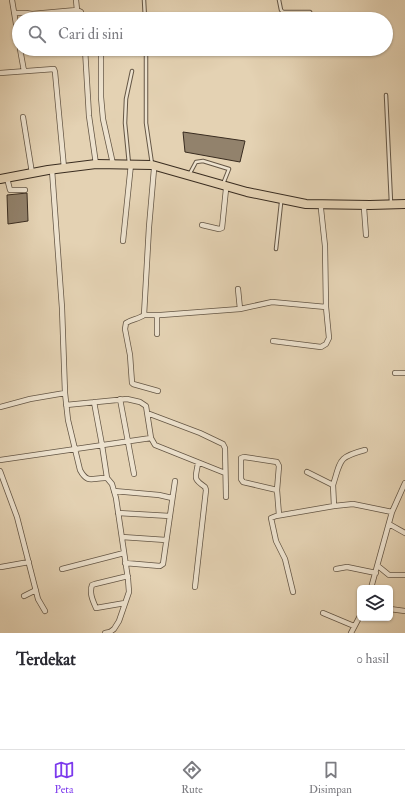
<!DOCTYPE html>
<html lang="id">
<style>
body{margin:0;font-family:"IM FELL Double Pica",serif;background:#f2f2f3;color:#2b2b33}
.controls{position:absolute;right:12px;bottom:12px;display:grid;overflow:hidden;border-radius:6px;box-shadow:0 1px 3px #0004}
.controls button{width:36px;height:36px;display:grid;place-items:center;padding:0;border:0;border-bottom:1px solid #e1e1e2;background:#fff;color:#2b2b33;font:20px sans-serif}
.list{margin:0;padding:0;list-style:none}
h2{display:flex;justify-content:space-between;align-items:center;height:52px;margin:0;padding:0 16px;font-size:17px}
h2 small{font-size:13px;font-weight:400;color:#7c7c81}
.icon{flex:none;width:22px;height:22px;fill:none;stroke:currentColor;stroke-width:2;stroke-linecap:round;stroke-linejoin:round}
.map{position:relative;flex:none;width:405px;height:633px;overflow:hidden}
.search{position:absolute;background:#fff;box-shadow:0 1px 3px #0004;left:12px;right:12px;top:12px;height:44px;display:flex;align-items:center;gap:10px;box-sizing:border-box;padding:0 14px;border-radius:22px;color:#7c7c81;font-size:15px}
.sheet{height:116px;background:#fff}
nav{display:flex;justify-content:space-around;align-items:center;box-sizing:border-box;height:56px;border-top:1px solid #e1e1e2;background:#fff;font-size:11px;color:#7c7c81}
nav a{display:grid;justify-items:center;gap:2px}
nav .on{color:#7c3aed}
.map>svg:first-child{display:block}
.building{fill:#92826c;stroke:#392c20}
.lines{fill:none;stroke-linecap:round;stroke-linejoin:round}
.lane-casing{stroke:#645645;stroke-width:4.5}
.street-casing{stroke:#645645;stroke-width:6}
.highway-casing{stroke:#392c20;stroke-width:10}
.lane{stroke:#ede2ce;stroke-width:2.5}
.street{stroke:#ede2ce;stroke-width:4.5}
.highway{stroke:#e4d2b3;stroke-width:8}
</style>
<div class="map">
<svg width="405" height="633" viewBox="0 0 405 633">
<rect width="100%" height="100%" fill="#e4d2b3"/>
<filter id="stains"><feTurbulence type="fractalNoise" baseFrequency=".005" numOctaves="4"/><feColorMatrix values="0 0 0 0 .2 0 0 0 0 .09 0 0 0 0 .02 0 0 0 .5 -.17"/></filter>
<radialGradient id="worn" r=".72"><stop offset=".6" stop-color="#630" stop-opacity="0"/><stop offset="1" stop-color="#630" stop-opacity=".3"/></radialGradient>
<path class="building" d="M183,132L245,141L240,162L185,152Z
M27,193L28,221L8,224L7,195Z"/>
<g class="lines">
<g class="lane-casing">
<path id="lane" d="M144,0L145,19
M279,0L281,10L283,12H310L313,19
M146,49V123L152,164
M386,95L391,203
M129,164L125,123L126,99L132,71
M189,175L196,162L203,161L229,169L223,184
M276,249L281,203"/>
</g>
<g class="street-casing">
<path id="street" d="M12,0L19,42
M76,0L77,10
M14,13H26L32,14L77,10L81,12L83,19
M20,49L24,71
M85,49L89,116L96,164
M101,49V97L103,119L113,164
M0,73L54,69L55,72L64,168
M23,117L32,173
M154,169L149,227L144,315H161L240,309L272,302L326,307L325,246L321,209
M52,170L62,308L65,393L68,420L80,470C88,485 93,477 107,478L112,484L116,498L128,579L129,592L119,621L114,629L110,632L105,633
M7,178L10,190H25
M364,208L366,235
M202,225L219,229L222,228L226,189
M123,241L131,164
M238,289L240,309
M144,315C139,319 132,319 126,323L125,329L130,355L132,383L133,384L158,391
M157,315V334
M273,341L321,347L326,344L329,338L326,307
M395,373H405
M120,399L134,474
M94,402L102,445L107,478
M66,405L127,399L140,402L146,406L151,438L155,445L225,473
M0,407L30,399L65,393
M147,413L200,433L223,444L225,448L226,497
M0,460L151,438
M0,471L17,517L38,599L45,611
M307,472L333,485L334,506L353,504L392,512
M333,485C341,460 338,457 365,450
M277,490L243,482L241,479V458L244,457L277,462L279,466L277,490L279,515
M114,491L159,495L172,498
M118,513L170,516
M389,524L405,533
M122,537L166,540
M125,563L160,566L163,564L175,481
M378,566L389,575H405
M1,567L29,562
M62,569L124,553
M336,569L347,567L376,573
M195,587L206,490L205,487C192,478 196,478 198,463
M371,588L392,512L405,483
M293,592L285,559L276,541L271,518L276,516L334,506
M24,596L36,590
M125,603L96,608C93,601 89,593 92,585L95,584L128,576
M390,609L405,611
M323,613L354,626
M351,633L360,616"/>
</g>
<g class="highway-casing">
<path id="highway" d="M0,179L48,170L96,164L152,165L247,192L306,204L370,205L405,204"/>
</g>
<use href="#lane" class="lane"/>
<use href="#street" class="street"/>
<use href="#highway" class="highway"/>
</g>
<rect width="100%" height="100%" filter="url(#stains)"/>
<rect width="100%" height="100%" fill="url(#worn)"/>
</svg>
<div class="controls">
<button><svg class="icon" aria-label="layers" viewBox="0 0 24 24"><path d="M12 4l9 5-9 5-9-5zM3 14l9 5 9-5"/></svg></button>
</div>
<div class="search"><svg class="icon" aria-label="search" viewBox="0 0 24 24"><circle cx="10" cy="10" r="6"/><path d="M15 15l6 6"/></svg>Cari di sini</div>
</div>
<section class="sheet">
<h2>Terdekat<small>0 hasil</small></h2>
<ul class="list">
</ul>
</section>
<nav>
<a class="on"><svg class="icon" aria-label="map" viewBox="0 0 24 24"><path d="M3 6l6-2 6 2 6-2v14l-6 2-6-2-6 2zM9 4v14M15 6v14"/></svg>Peta</a>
<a><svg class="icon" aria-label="directions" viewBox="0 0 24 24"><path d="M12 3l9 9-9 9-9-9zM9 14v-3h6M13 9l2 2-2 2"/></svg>Rute</a>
<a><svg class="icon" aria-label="saved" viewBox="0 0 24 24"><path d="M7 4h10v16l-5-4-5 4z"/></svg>Disimpan</a>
</nav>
